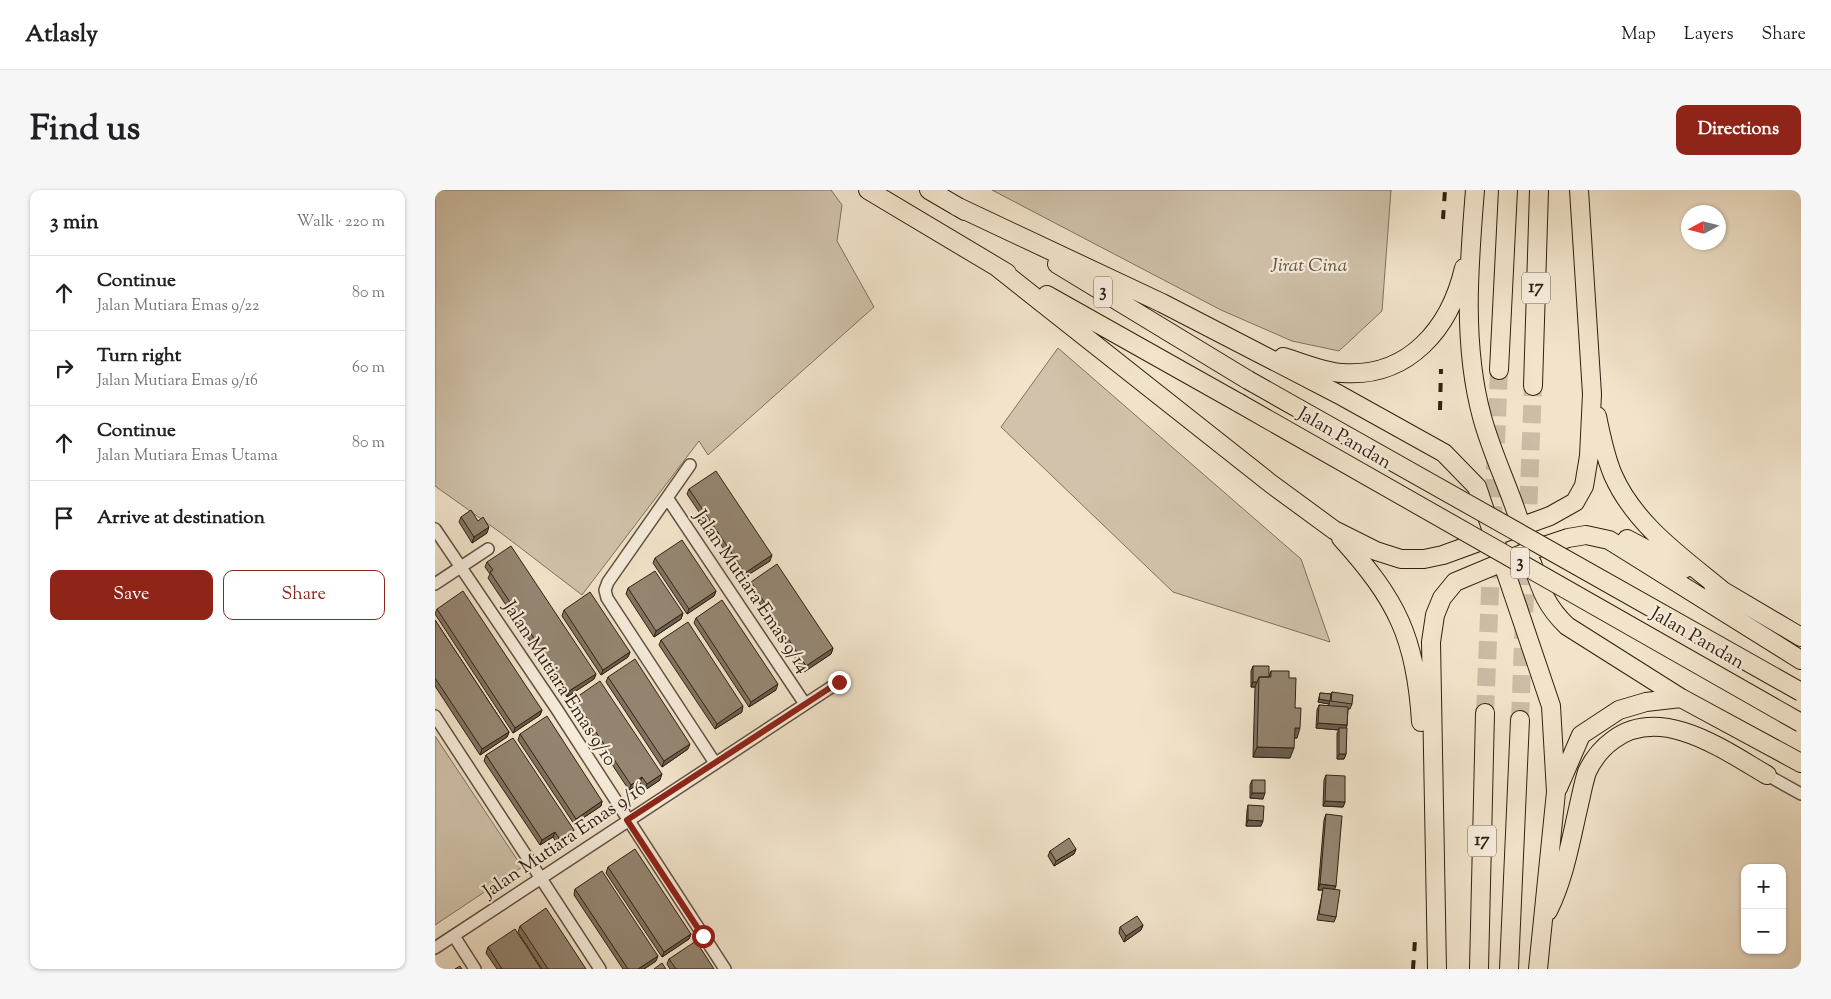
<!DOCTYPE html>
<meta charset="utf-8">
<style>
body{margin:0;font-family:"Sorts Mill Goudy",serif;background:#f6f6f6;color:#202124}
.controls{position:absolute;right:15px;bottom:15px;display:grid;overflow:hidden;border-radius:10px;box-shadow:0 1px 4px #0004}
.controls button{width:45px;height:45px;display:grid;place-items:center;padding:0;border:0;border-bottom:1px solid #e0e0e0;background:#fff;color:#202124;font:25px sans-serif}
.compass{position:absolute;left:1246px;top:15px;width:45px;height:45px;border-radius:50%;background:#fff;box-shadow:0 1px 4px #0004;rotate:263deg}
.stop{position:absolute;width:15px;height:15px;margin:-11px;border:4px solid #8f2418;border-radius:50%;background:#fff}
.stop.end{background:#8f2418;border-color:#fff;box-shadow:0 1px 5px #0008}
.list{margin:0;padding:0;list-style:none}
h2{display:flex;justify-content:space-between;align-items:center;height:65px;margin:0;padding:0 20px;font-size:21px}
h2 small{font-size:16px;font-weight:400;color:#757577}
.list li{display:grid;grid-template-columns:32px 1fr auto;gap:15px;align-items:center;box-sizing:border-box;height:75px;padding:0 20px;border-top:1px solid #e0e0e0}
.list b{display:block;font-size:19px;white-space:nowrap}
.list p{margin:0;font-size:16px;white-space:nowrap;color:#757577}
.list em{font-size:16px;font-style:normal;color:#757577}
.actions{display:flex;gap:10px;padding:15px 20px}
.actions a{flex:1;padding:11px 0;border:1px solid #8f2418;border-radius:10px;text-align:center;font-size:18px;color:#8f2418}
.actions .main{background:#8f2418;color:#fff}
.icon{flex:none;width:28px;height:28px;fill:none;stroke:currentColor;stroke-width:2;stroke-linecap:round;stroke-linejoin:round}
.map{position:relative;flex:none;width:1366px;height:779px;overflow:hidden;border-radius:10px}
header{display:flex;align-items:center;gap:30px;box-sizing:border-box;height:70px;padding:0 25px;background:#fff;border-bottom:1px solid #e0e0e0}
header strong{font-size:24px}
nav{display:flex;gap:28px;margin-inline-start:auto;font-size:18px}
.intro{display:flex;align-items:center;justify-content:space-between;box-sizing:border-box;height:120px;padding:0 30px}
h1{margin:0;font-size:35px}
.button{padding:12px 22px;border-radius:10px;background:#8f2418;color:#fff;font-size:18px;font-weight:700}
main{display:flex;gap:30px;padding:0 30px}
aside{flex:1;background:#fff;border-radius:10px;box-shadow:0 1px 4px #0004}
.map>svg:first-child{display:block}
.green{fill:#d1c3ab;stroke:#81725e}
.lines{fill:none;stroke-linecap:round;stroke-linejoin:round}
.highway-tunnel{stroke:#cbbda6;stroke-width:18;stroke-dasharray:18 9;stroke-linecap:butt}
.minor-casing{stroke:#615140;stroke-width:14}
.highway-casing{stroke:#312011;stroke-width:20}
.minor{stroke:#f7eddd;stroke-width:11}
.highway{stroke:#f2e4cb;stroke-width:18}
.rail{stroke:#312011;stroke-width:4;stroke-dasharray:9 9;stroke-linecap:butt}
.highway-bridge-casing{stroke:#312011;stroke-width:20;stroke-linecap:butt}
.highway-bridge{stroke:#f2e4cb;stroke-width:18}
.wall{fill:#807362;stroke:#312011}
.shaded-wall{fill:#685e50;stroke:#312011}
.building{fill:#958672;stroke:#312011}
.route{stroke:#8f2418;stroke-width:6}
.labels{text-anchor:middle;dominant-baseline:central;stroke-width:4.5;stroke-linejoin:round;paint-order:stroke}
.shield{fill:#f7eddd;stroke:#6c5e4e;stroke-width:1}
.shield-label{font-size:18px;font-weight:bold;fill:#312011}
.park-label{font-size:19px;font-style:italic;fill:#61513f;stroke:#f7eddd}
.street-label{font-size:19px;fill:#312011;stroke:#f7eddd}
</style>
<header>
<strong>Atlasly</strong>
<nav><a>Map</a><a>Layers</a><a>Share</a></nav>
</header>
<div class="intro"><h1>Find us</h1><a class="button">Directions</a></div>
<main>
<aside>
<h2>3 min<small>Walk · 220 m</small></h2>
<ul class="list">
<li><svg class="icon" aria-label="ahead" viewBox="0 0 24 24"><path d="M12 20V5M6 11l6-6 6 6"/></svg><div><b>Continue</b><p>Jalan Mutiara Emas 9/22</p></div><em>80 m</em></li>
<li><svg class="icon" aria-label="right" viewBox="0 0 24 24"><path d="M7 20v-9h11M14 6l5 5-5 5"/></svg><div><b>Turn right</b><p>Jalan Mutiara Emas 9/16</p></div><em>60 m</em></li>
<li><svg class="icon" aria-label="ahead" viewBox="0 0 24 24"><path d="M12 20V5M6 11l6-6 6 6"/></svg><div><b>Continue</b><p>Jalan Mutiara Emas Utama</p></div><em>80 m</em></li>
<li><svg class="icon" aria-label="arrive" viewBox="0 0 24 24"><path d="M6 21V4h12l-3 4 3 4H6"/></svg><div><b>Arrive at destination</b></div></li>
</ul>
<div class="actions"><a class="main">Save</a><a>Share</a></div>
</aside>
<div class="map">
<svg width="1366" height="779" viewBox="0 0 1366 779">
<rect width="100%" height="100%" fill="#f2e4cb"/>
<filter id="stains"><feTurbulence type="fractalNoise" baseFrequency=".004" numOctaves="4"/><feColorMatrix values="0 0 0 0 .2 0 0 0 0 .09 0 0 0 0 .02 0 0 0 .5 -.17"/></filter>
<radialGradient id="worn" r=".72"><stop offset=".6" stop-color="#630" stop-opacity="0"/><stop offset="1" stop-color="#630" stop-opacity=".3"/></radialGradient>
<path class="green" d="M0,0H396L407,15L402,51L439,117L273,265L264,251L147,405L66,343L0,296Z
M557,0H956L947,121L904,161L857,151L786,120Z
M623,158L866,369L895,452L738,402L566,237Z
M0,546L87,677L0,735Z"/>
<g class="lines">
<path class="highway-tunnel" d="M1050,523L1064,180
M1085,530L1098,196"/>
<g class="minor-casing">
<path id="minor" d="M255,275L173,392L170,400L172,408L280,573
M233,309L370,514
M0,339L121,518L290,779
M0,394L53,359
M0,526L165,779
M1332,585L1366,604
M19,746L40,779
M0,758L404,492"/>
</g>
<g class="highway-casing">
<path id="highway" d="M433,0L572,83
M494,0L530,21
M1040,0C1034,74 1027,154 1047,227C1058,268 1078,305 1089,346
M521,16L727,113L903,204L1009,263L1042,297L1116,516L1121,602L1103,779
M622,74L813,190
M563,78L835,293L899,340L941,361L966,369H989L1008,365L1115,326L1140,312L1149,296L1154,266L1157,204L1144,0
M612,105L804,213
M848,167C866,172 888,182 907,183C974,188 1015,138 1029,78
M1064,180L1073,0
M1098,196L1104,0
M1162,226C1166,246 1170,266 1178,285C1200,335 1247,367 1288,401
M906,348C962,410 981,448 986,532
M1192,349L1249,379
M1097,373C1106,400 1111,416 1132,436L1246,508L1366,573
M1278,395L1366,447
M1123,598L1146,545L1184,520L1211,512L1246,508
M1113,721C1129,689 1135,654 1143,619C1146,607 1148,594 1152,582C1158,569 1167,558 1178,550C1226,514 1289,560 1332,585
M1002,779L996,452L1000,425L1007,408L1020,392L1094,361L1133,348L1151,345L1174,350L1366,470
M1044,779L1050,523
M1074,779L1085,530"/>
</g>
<use href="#minor" class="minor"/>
<use href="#highway" class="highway"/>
<path class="rail" d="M1008,29L1010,0
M1005,220L1006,179
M978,779L980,750"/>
<g class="highway-bridge-casing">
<path id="highway-bridge" d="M813,190L1366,502
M804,213L1366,533"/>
</g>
<use href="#highway-bridge" class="highway-bridge"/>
</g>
<path class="wall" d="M254,299L335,371L308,388L252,304Z
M26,327L52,343L37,353L24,332Z
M220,368L281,401L279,406L252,424L218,373Z
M52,372L161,484L159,489L132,507L53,388L55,384L50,377Z
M316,392L398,458L396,464L369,482L314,397Z
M193,398L248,423L246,429L219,447L191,404Z
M2,419L107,520L105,525L78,543L0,424Z
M129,420L195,462L193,467L166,485L127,426Z
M261,428L341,500L314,517L259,433Z
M0,430L74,542L72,547L45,565L0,496Z
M226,450L307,522L280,539L224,455Z
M818,476L834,486L836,481L854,488L860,518L862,548H859L855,568L818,567L820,497H816V481Z
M173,487L253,559L227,577L171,492Z
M897,502L917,514L915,519H913L912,535L911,538V564L909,569H902V543L904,540L881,538L882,520L884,515L894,516V514L883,512L885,503L896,504Z
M139,509L225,590L210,600L205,593L194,600L137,514Z
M85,544L167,611L166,616L139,634L83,550Z
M51,565L137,646L123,655L118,647L105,655L49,571Z
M891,585L910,612L908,617L888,616L889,590Z
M817,590L828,609L815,608V595Z
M813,615L826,636H811L812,621Z
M891,624L899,700L901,727L899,732L882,730L888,700H883L889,630Z
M641,659L639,664L619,676L613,666L615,661Z
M173,677L256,744L254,749L227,767L171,683Z
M140,699L221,771L209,779H188L139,705Z
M708,735L706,740L689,752L684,743L685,737Z
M85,736L151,779H107L83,742Z
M53,757L106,779H62L51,763Z
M234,769L279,779H235L232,774Z"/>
<path class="shaded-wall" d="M54,337L52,343L37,353L39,347Z
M337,365L335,371L308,388L310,383Z
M281,401L279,406L252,424L254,419Z
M248,423L246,429L219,447L221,441Z
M398,458L396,464L369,482L371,476Z
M195,462L193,467L166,485L168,480Z
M161,484L159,489L132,507L134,501Z
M818,492H822L820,497H816Z
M343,494L341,500L314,517L316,512Z
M884,509L895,511L894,514L883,512Z
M308,516L307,522L280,539L282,534Z
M107,520L105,525L78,543L80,538Z
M883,533L912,535L911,540L904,538V540L881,538Z
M860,538H865L862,548H856Z
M74,542L72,547L45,565L47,559Z
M255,554L253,559L227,577L229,571Z
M822,557L859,558L855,568L818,567Z
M904,564H911L909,569H902Z
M227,584L225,590L210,600L212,594Z
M207,587L205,593L194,600L196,595Z
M817,603H830L828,609L815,608Z
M167,611L166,616L139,634L141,629Z
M890,611L910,612L908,617L888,616Z
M813,630L828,631L826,636H811Z
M139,640L137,646L123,655L125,650Z
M120,642L118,647L105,655L107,650Z
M641,659L639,664L619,676L621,671Z
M885,694L901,696L899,701L888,698V700H883Z
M708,735L706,740L689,752L691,746Z
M256,744L254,749L227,767L229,762Z
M223,766L221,771L209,779H203Z"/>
<path class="building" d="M281,281L337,365L310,383L254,299Z
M36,320L43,331L48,327L54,337L39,347L26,327Z
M247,350L281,401L254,419L220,368Z
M76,356L161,484L134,501L55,382L58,380L52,372Z
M342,374L398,458L371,476L316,392Z
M220,381L248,423L221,441L193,398Z
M28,401L107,520L80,538L2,419Z
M155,402L195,462L168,480L129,420Z
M287,410L343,494L316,512L261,428Z
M0,430L74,542L47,559L0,488Z
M253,432L308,516L282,534L226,450Z
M200,469L255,554L229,571L173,487Z
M818,476H834V487H824L822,492H818Z
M836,481H854V488H861L860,518H866L865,538H860L859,558L822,557L824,487H836Z
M165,491L227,584L212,594L207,587L196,595L139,509Z
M897,502L918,505L917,514L896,511Z
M885,503L896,504L895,511L884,509Z
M884,515L913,517L912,535L883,533Z
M112,526L167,611L141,629L85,544Z
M904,538H912L911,564H904Z
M78,548L139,640L125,650L120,642L107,650L51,565Z
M891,585L910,586V612L890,611Z
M817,590H830V603H817Z
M813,615L829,616L828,631L813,630Z
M891,624L907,626L901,696L885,694Z
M634,648L641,659L621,671L615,661Z
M200,659L256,744L229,762L173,677Z
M167,681L223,766L203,779H193L140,699Z
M888,698L905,700L901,727L884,724Z
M111,718L151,779H113L85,736Z
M702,726L708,735L691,746L685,737Z
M80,739L106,779H67L53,757Z
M261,751L279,779H241L234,769Z
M227,773L231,779H219Z
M25,776L27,779H20Z"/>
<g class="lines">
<path class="route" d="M268,746L192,630L404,492"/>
</g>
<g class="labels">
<g class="shield">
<rect x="1087" y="82.5" width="28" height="31" rx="4"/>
<rect x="659" y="86.5" width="18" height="31" rx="4"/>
<rect x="1076" y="357.5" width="18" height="31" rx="4"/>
<rect x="1033" y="635.5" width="28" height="31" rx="4"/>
</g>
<g class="shield-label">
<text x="1101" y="98">17</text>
<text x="668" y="102">3</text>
<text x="1085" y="373">3</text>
<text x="1047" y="651">17</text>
</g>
<g class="park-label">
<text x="874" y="76">Jirat Cina</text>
</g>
<g class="street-label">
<text transform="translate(909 249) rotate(30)">Jalan Pandan</text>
<text transform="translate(316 402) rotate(56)">Jalan Mutiara Emas 9/14</text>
<text transform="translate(1262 449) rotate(30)">Jalan Pandan</text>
<text transform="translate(124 494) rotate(57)">Jalan Mutiara Emas 9/10</text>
<text transform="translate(130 651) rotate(-34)">Jalan Mutiara Emas 9/16</text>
</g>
</g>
<rect width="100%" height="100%" filter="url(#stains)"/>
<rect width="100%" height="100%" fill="url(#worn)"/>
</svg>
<div class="controls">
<button>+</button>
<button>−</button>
</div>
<svg class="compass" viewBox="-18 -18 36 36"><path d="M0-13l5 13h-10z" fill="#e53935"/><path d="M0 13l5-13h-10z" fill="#757577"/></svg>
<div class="stop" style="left:268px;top:746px"></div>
<div class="stop end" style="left:404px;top:492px"></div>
</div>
</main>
